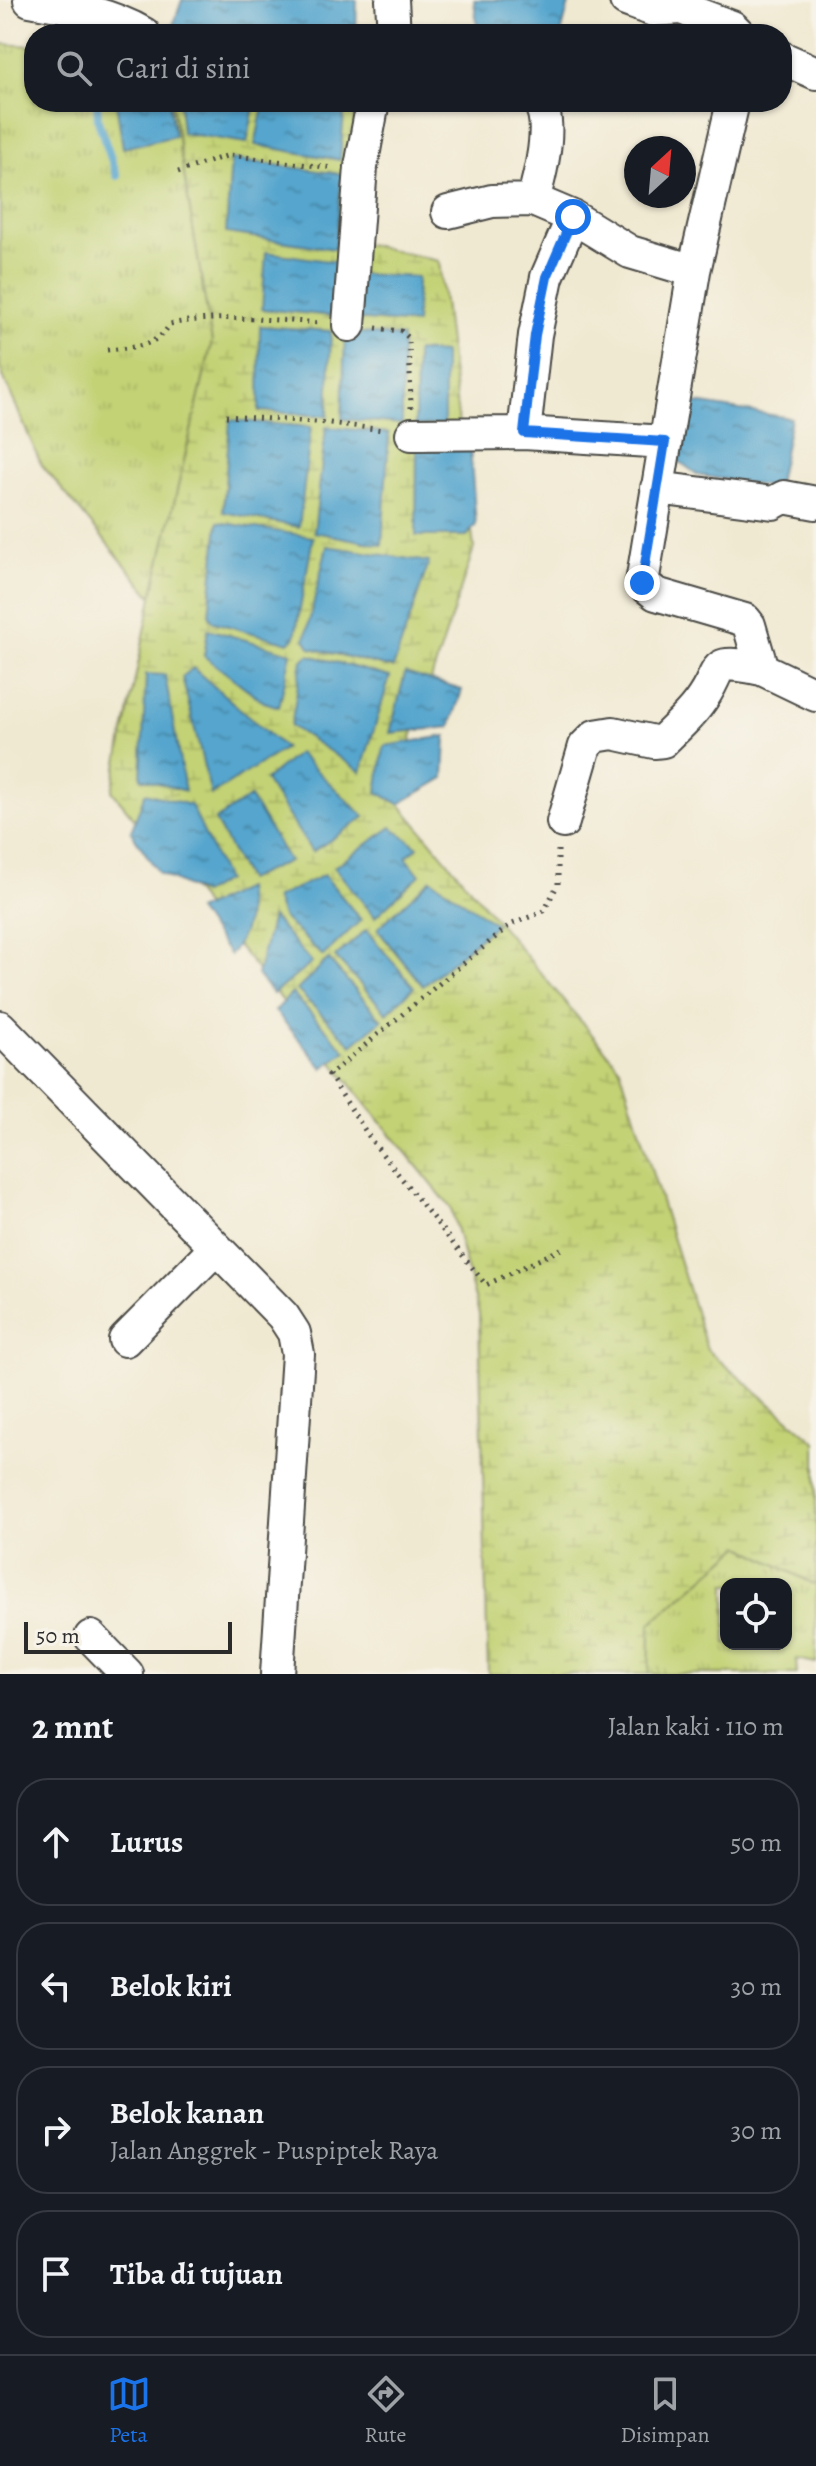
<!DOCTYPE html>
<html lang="id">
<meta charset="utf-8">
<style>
body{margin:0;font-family:Alegreya,serif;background:#20242c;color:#f1f3f6}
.controls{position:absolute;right:24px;bottom:24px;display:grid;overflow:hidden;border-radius:16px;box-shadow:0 2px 6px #0004}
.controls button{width:72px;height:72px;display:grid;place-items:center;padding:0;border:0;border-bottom:2px solid #363941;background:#171b24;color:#f1f3f6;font:40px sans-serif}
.compass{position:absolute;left:624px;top:136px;width:72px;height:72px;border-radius:50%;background:#171b24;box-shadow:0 2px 6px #0004;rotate:26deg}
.scale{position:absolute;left:24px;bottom:20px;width:208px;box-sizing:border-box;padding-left:8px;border:4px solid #2b2b2b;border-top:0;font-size:22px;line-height:28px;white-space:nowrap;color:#2b2b2b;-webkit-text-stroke:6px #f7f3e8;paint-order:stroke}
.stop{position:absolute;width:24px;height:24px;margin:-18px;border:6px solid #1a73e8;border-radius:50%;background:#fff}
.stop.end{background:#1a73e8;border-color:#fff;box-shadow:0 2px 8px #0008}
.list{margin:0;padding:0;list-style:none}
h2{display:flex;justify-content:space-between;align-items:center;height:104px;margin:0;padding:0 32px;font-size:34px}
h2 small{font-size:26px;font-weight:400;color:#9ea1a6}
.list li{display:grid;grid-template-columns:52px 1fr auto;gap:24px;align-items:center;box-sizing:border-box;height:128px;margin:0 16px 16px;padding:0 16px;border:2px solid #363941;border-radius:32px}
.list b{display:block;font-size:30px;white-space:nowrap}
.list p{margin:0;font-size:26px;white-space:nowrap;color:#9ea1a6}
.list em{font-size:26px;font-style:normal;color:#9ea1a6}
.icon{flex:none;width:44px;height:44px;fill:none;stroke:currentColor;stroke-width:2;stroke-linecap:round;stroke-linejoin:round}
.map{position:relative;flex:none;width:816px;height:1674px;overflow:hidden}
.search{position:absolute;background:#171b24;box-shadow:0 2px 6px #0004;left:24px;right:24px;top:24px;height:88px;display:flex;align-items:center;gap:20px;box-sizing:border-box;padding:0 28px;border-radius:32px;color:#9ea1a6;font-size:30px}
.sheet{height:680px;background:#171b24}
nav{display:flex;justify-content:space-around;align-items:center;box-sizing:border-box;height:112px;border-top:2px solid #363941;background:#171b24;font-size:22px;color:#9ea1a6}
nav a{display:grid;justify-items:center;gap:4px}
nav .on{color:#1a73e8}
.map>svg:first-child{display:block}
.grass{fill:url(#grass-tufts);stroke:#777e50;stroke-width:2;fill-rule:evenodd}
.wetland{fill:url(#wetland-marsh);stroke:#777e50;stroke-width:2}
.water{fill:url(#water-ripples);stroke:#40687c;stroke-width:2}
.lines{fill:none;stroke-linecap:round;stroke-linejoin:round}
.stream{stroke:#54a5ce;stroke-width:8}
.minor-casing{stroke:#494844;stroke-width:36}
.path{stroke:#494844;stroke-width:5;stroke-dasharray:2 6;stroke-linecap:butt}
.minor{stroke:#fff;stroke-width:32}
.route{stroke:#1a73e8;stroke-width:10}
</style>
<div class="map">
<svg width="816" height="1674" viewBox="0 0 816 1674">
<defs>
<pattern id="grass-tufts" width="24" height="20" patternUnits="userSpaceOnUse" patternTransform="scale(2)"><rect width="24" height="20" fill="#c3d274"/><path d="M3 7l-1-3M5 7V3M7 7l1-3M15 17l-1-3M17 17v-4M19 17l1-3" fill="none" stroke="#a8b465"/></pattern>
<pattern id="wetland-marsh" width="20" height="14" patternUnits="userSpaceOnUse" patternTransform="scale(2)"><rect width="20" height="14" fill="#c3d274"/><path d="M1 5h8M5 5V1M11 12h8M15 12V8" fill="none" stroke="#a8b465"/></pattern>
<pattern id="water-ripples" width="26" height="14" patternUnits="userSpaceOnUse" patternTransform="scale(2)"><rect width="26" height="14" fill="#54a5ce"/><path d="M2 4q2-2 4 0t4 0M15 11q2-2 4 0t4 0" fill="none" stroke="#4687a7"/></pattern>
</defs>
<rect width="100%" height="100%" fill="#f7f3e8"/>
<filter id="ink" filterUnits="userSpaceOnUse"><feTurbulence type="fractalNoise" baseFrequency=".0125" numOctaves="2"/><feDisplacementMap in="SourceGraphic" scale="16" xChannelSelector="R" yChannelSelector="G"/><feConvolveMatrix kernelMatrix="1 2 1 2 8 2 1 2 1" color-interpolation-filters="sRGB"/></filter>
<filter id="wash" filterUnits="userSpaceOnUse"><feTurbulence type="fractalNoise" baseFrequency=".006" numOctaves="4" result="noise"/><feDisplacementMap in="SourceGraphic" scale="32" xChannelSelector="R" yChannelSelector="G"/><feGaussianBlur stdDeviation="1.8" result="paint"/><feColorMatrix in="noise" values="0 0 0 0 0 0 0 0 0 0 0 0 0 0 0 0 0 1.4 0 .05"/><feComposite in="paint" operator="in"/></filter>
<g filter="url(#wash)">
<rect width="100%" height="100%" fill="#f0e9d2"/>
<path class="grass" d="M0,44L34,46V102H172L212,342L152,597L41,464L0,369Z
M740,1546L816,1585V1663L796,1659L797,1674H649L650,1624ZM726,1584H786V1644H726Z"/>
<path class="wetland" d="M172,102H354L353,241L439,261L474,548L393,796L620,1068L707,1350L816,1442V1585L740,1546L650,1624L649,1674H488L479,1314L451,1208L112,791L152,597L212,342Z"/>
<path class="water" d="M182,0H357L356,34H170Z
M474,0H570L561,34H478Z
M116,102H169L175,136L123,148Z
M179,102H255L247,143L182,133Z
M264,102H345L340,160L255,145Z
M231,159L342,174L335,249L226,233Z
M266,252L336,262L332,316L262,309Z
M359,274L417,277L416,324L353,319Z
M260,326L331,331L328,416L259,411Z
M345,331L402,337V424L342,419Z
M416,351L444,353V425L415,426Z
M696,403L791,418L777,488L698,475L676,459L684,409Z
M230,420L311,427L299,527L223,512Z
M326,427L389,433L382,545L314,532Z
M417,445L470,447L476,525L467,536H416Z
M218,522L313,537L295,637L289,643L213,622L209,614Z
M327,546L429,562L393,668L311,648L305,639Z
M208,629L291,653L279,707L264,702L204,656Z
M309,655L390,677L361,772L291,726L302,660Z
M193,668L285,748L211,795L182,677Z
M405,673L462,690L450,727L390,733Z
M146,674L165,675L185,791L141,778Z
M446,736L444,778L399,804L377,792L384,746Z
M298,753L365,817L312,852L265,780Z
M145,793L191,805L226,880L202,894L159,873L131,832Z
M250,797L289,861L247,880L215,820Z
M392,827L418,847L406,857L420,875L375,917L334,867Z
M324,875L361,920L323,956L282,917L275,898Z
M431,879L496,924L423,986L377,929Z
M245,888C249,916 248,932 230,955L197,911Z
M272,917L312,963L273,994L257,975Z
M366,930L414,987L387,1013L335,957Z
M328,959L382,1020L352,1045L297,990Z
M292,993L346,1051L323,1068L275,1011Z"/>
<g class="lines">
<path class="stream" d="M93,32V34
M97,102L98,121L117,176"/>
</g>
</g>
<g filter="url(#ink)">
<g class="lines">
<g class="minor-casing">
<path id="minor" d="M30,0C69,7 110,14 144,34
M392,0L394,34
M626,0L653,10L681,8L732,27L739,34
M782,58L816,73
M733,102L694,271L642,583L656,594L745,620L749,625L762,669L816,695
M533,200C540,176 554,123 539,102
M448,212L492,201L533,200L573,217L630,252L694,271
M349,325L361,167L373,102
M524,433L535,335L547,277L573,217
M412,434L524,433L665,442
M657,488L773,503L784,497L816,503
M563,822L585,746L595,736L613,733L654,742L663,741C675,729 689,717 699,703C726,667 705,658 762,669
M0,1027L283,1316L294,1333L298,1354L277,1674
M125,1340L216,1248
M91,1637L127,1674"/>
</g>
<path class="path" d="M178,172L229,155L333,168
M376,328L401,331L409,338L411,408
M107,350C133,347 156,348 170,324C220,314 272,320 322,323
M226,416L329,423L384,430
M558,850V884L544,911L510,925L329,1075L372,1141L486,1285L561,1249"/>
<use href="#minor" class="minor"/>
</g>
</g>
<g class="lines" filter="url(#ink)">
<path class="route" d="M573,217L547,277L535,335L524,433L665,442L642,583"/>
</g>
</svg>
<div class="controls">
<button><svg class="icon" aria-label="locate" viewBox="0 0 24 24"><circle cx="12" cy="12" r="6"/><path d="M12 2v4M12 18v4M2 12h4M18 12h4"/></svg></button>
</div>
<svg class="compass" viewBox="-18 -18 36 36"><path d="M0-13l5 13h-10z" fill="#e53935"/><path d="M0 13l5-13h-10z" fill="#9ea1a6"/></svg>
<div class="scale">50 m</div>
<div class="stop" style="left:573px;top:217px"></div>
<div class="stop end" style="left:642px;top:583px"></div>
<div class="search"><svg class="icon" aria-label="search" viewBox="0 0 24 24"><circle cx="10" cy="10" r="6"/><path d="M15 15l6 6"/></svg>Cari di sini</div>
</div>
<section class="sheet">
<h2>2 mnt<small>Jalan kaki · 110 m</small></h2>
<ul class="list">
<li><svg class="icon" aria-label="ahead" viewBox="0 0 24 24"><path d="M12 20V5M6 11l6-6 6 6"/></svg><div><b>Lurus</b></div><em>50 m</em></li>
<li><svg class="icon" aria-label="left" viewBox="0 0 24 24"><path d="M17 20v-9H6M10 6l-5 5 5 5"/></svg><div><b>Belok kiri</b></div><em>30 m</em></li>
<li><svg class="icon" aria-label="right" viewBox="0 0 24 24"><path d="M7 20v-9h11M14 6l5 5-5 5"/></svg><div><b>Belok kanan</b><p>Jalan Anggrek - Puspiptek Raya</p></div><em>30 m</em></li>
<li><svg class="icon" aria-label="arrive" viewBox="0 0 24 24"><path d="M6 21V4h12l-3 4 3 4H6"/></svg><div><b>Tiba di tujuan</b></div></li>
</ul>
</section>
<nav>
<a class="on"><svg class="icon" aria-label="map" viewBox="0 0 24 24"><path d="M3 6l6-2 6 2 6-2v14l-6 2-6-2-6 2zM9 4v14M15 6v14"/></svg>Peta</a>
<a><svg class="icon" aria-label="directions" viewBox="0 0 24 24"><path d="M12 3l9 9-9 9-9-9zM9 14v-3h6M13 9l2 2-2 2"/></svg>Rute</a>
<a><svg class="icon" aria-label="saved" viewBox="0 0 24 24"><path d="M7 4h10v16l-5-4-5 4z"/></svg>Disimpan</a>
</nav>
